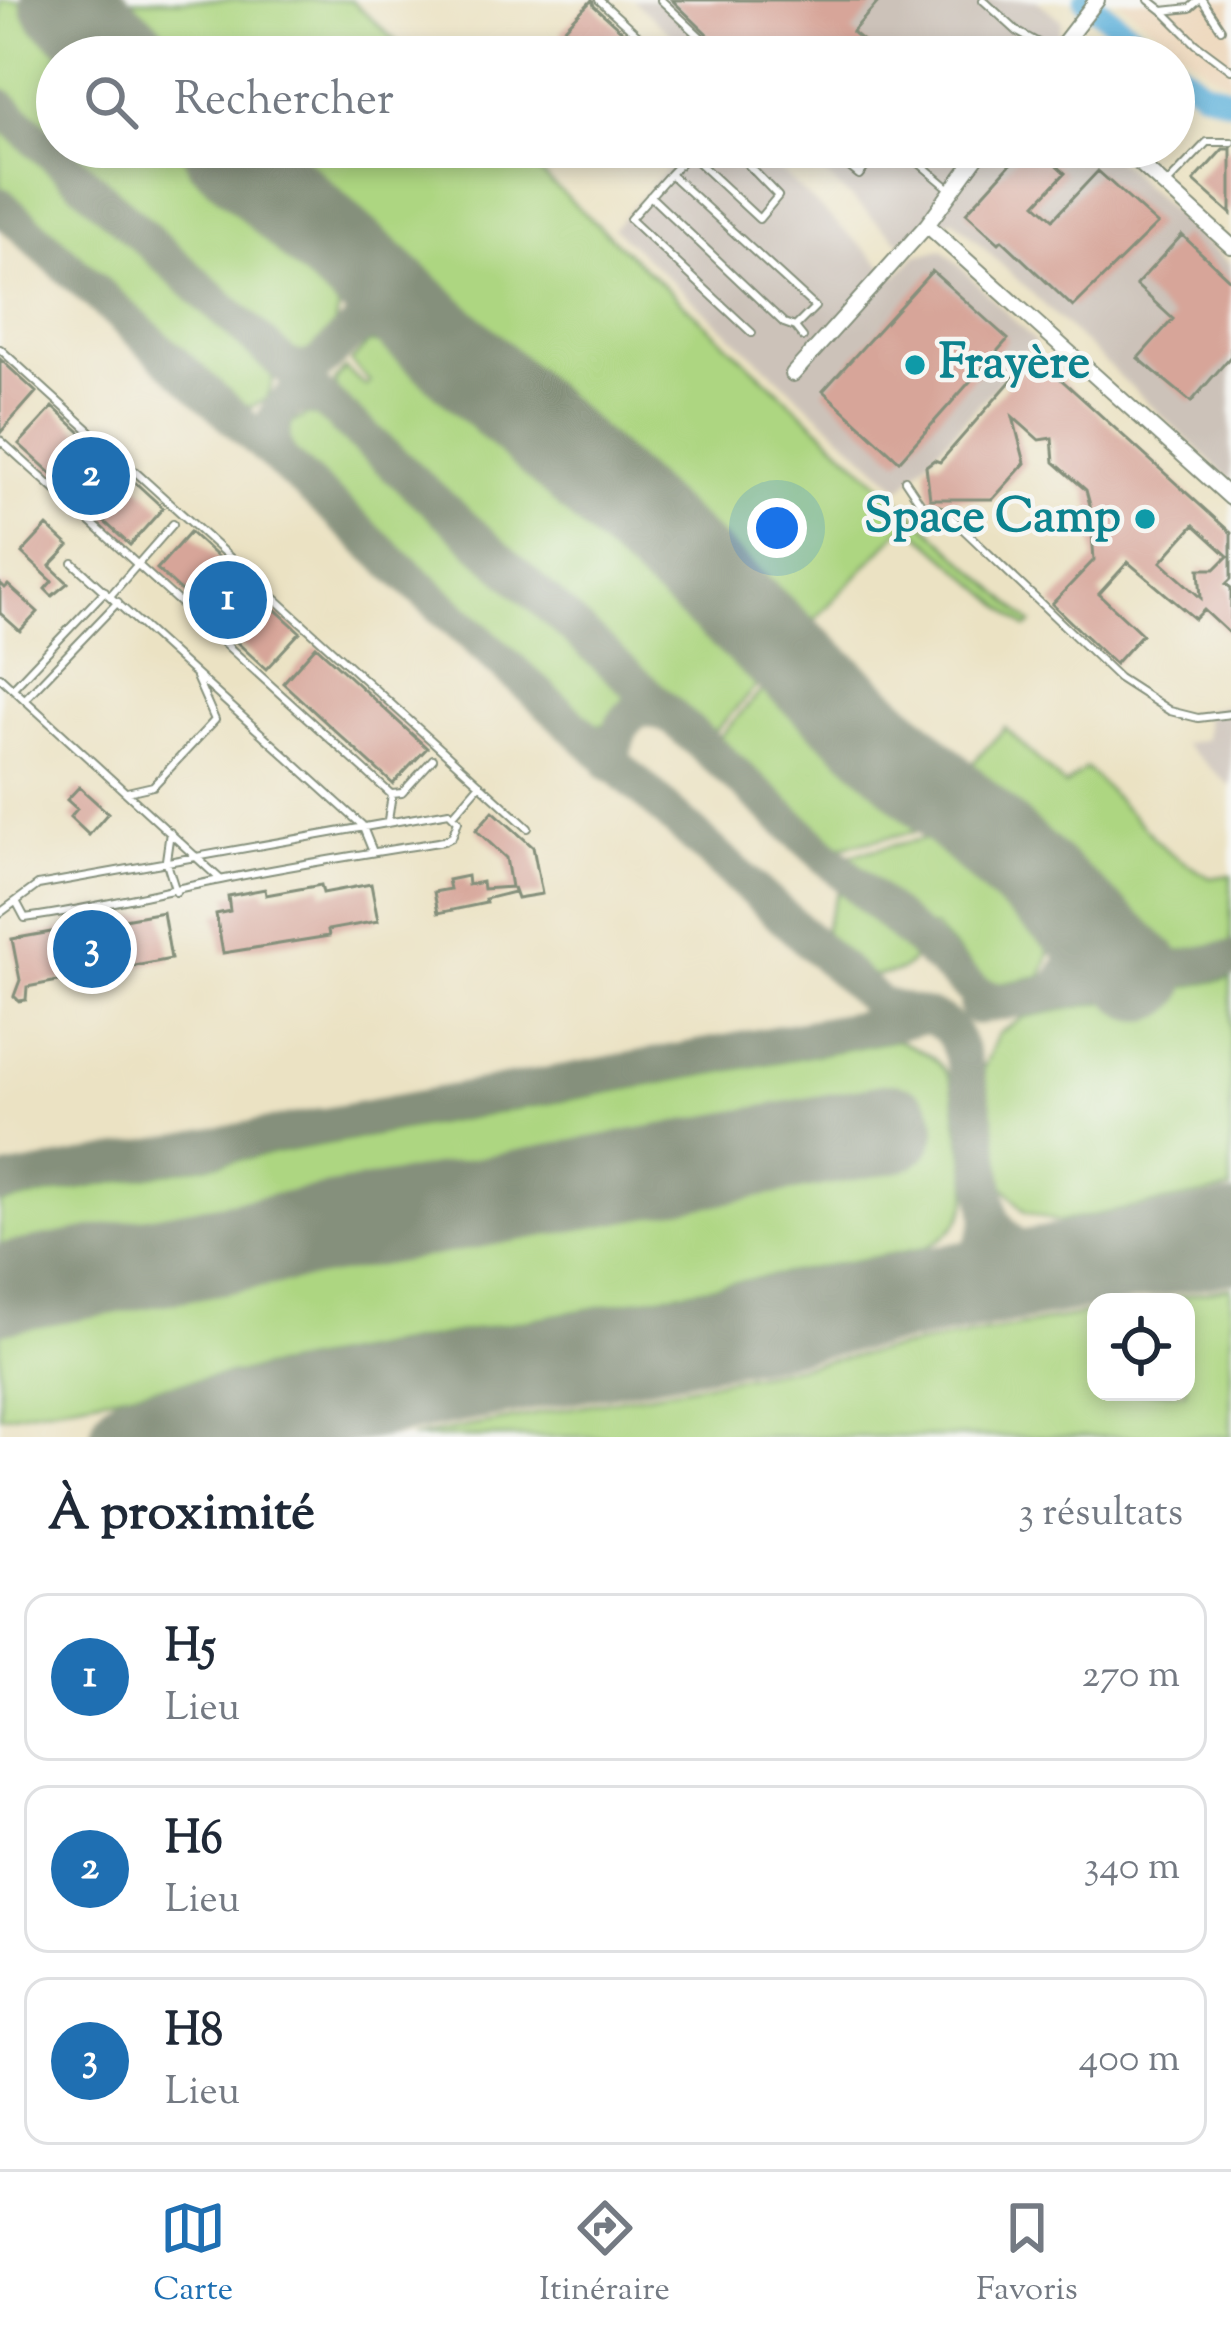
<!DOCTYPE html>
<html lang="fr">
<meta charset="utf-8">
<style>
body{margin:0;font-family:"Sorts Mill Goudy",serif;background:#f2f2f3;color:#1f2937}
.controls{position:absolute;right:36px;bottom:36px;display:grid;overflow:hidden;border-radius:24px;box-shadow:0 6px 18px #0003}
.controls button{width:108px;height:108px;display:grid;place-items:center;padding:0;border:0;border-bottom:3px solid #e0e1e3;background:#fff;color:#1f2937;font:60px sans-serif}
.you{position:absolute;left:777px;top:528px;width:42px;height:42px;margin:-30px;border:9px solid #fff;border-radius:50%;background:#1a73e8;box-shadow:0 0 0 18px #1a73e833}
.badge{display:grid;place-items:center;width:78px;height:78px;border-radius:50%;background:#1f6fb2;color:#fff;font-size:39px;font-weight:700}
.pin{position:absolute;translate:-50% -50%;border:6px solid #fff;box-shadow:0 3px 12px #0006}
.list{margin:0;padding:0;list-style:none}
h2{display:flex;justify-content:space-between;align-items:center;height:156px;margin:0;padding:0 48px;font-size:51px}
h2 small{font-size:39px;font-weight:400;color:#747a83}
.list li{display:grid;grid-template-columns:78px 1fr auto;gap:36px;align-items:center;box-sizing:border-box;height:168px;margin:0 24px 24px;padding:0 24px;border:3px solid #e0e1e3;border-radius:24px}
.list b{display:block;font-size:45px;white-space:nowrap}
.list p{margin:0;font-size:39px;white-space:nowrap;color:#747a83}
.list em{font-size:39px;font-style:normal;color:#747a83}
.icon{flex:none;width:66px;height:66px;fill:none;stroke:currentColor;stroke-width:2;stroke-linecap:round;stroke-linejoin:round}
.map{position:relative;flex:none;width:1231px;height:1437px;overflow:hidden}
.search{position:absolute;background:#fff;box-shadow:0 6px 18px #0003;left:36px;right:36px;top:36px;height:132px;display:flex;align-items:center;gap:30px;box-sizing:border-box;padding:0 42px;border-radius:66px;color:#747a83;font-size:45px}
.sheet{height:732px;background:#fff}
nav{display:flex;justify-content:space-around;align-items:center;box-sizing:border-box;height:168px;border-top:3px solid #e0e1e3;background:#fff;font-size:33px;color:#747a83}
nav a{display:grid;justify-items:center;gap:6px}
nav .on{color:#1f6fb2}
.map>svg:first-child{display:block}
.built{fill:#edd7bb}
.industrial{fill:#ccc2b9}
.green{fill:#add681;stroke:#668a5a;stroke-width:3}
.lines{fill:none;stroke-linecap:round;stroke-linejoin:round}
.river{stroke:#60b2db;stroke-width:24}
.taxiway{stroke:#85907c;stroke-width:36}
.runway{stroke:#85907c;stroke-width:90}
.building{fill:#d7a599;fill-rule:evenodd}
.service-casing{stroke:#85907c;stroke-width:10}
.minor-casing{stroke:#85907c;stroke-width:18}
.service{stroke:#fff;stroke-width:6}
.minor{stroke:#fff;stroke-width:14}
.culture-dot{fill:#0f9aa8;stroke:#f6f6f2;stroke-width:4.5}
.labels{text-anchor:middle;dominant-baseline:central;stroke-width:9;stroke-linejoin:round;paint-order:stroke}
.culture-label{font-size:48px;font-weight:bold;fill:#0d838f;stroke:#f6f6f2;text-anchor:start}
</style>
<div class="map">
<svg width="1231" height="1437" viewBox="0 0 1231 1437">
<rect width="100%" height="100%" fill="#f6f6f2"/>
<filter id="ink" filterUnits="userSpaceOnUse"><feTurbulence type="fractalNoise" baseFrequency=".00833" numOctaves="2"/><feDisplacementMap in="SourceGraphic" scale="24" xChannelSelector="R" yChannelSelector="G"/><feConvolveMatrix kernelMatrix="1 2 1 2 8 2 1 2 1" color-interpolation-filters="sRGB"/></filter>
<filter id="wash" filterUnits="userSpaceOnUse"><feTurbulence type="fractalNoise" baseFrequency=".004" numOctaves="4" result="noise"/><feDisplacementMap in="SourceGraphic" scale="48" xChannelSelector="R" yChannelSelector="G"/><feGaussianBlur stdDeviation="2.7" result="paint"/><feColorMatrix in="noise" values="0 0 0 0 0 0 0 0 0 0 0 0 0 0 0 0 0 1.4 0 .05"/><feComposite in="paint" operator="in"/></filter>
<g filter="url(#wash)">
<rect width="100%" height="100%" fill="#ebe2c3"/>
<path class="built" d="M1118,0H1231V84L1207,70Z"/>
<path class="industrial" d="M633,0H1036L1062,20L1054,57H696Z
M687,147H754L895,277L917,255L943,250L1036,342L901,489L613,228Z
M795,147H1102L1231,265V481L953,219L899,242Z
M1231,704V786L1183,744L1206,739V710Z"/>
<path class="green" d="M0,0H18L81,57H57V145L0,93Z
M112,0H351L413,57H174Z
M0,120L269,362L273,381L267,399L251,407L230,402L0,195Z
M59,147H180L336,288C344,311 333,339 311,352C301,357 288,351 279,349Z
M273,147H512L1032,623L1027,628L915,530H900L804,631Z
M369,342L393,345L762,680L709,738L344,405L336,395L335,381L345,369L366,386L370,382L351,362Z
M308,414L329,418L621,685L625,699L618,714L604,725H589L292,455L287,439L292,423Z
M767,685L924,830L834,848L714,743Z
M1005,728L1065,786L1086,768L1168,852L1210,878L1231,875V942L1175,952L1159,947L970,779V766Z
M932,837L1042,935C1053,958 1048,956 1042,976L990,986L934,927L918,928L840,857Z
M849,891L916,952C908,975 889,974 867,976L825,939V927L837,894Z
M1231,978V1190L1059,1222L1025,1212L1003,1185L983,1070L998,1034L1024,1017Z
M896,1040C917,1048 938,1056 949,1078C955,1091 956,1111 958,1125C969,1179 984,1218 925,1248L0,1416V1203Z
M1231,1287V1437H411L1096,1312V1392H1186V1302H1151Z"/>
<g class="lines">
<path class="river" d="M1086,0L1160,57
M1174,68L1201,89L1231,100"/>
<path class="taxiway" d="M0,106L963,981L978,994L1002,1002
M0,205L878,1003C899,1014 932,1012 948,1028C971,1050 985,1181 991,1218C983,1257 966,1273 933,1292
M284,364C340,393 332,286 431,332
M282,462C266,437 270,410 297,396L322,399
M611,764C617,728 631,692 674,719
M1052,993C1079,966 1081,941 1066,907
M977,1007L1231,959
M0,1185L917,1018
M991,1218C1015,1257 1042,1263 1085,1264"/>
<path class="runway" d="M65,0L128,57
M227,147L1142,976
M0,1289L891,1128
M135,1437L1231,1238"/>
</g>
<g id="blocks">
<path class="building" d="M592,0L594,6L651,57H587L560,33Z
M672,0H880L852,32L882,57H731Z
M1026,147H1037L1065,173L1036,204L1053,219L1098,171L1157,224L1073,307L1002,240L999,243L966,213Z
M1223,149H1231V214L1194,181Z
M1182,235L1231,281V356L1191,402L1138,358L1173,319L1136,285Z
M932,271L1008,339L899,461L823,391Z
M0,359L36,392L0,433Z
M1030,359L1045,365L1231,533V579L1226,584L1231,588V635L1204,610L1195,619L1128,562L1099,594L1142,634L1115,664L1052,604L1094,560L1090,505L1086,490L1054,462L1052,438L1039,440L1013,417L1025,463L993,499H930L926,466L934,460L940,462ZM1194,525L1228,556L1215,569H1199L1201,598L1161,562Z
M53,407L163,508L130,545L19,444Z
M47,526L69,546L50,566L68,583L52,596L45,589L52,581L22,553Z
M190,532L300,632L266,669L157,569Z
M0,583L5,588L8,585L38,612L20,631L0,613Z
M316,646L427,748L393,784L283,683Z
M79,787L108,813L89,835L70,817L77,809L67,800Z
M493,811L533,847L542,894L517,898L513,887L514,892L485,899L486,903L438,913L434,892L450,889L448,880L467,876L468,885L482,882L483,889L511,887L506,858L476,830Z
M371,884L378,921L328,930L329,936L223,953L216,914L230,911L228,896L265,889L266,895L321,885L323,893Z
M163,912L171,959L27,987L26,1000L19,1001L14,996L20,980L12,939Z"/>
</g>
</g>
<g filter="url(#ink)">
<use href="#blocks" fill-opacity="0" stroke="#85907c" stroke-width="3"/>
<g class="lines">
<g class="service-casing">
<path id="service" d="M599,0L662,57
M661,0L722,57
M983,0L1018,32L1053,51
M1149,0L1163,11L1190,8L1199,0
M1202,0L1221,29
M1163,11L1196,44L1231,70
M825,147L859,175L882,147
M900,147L950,189
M689,154L759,219L778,196L731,147
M670,174L696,147
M1165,186L1207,142H1231
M650,196L784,323L795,327
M752,333L630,219L670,174L815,307L795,327L803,337
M0,349L528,828
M0,440L392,795L388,820
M905,480L921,504L944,511L1119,678L1170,711L1198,718L1231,714
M73,563L362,825L373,852
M110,596L173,524
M0,677L220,879
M13,688L105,591
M25,699L118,602
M127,792L153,786L215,720L196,677
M392,794L402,793L433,759
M455,813L480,784
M170,832L166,860L176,892
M0,913L38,885L449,812L458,821L452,837L444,841C371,853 297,864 225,879C158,892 93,909 25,918L17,903"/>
</g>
<g class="minor-casing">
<path id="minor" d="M1053,57L1097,0
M1122,147L1231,246
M927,225L1231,498
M793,374L927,225L984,147"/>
</g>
<use href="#service" class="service"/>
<use href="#minor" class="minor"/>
</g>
</g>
<g class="culture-dot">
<circle cx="915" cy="365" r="12"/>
<circle cx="1145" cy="519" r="12"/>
</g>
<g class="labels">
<g class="culture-label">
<text x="939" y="365">Frayère</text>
<text x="1121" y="519" text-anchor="end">Space Camp</text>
</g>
</g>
</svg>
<div class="controls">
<button><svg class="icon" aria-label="locate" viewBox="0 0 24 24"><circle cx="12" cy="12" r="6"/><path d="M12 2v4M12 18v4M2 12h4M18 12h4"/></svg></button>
</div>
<div class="you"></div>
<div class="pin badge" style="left:228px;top:600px">1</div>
<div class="pin badge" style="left:91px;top:476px">2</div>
<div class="pin badge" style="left:92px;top:949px">3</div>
<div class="search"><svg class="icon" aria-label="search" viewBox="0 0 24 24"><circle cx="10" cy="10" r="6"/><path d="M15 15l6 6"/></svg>Rechercher</div>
</div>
<section class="sheet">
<h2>À proximité<small>3 résultats</small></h2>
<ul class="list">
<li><span class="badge">1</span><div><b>H5</b><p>Lieu</p></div><em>270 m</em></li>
<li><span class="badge">2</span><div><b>H6</b><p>Lieu</p></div><em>340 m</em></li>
<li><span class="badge">3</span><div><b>H8</b><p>Lieu</p></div><em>400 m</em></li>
</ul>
</section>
<nav>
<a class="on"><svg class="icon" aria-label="map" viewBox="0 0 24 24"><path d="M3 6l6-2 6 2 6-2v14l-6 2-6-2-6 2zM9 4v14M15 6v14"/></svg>Carte</a>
<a><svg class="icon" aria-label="directions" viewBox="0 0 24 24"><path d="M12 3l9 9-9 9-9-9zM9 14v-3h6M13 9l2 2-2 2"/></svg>Itinéraire</a>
<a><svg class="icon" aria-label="saved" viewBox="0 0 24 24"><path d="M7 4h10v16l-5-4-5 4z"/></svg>Favoris</a>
</nav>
